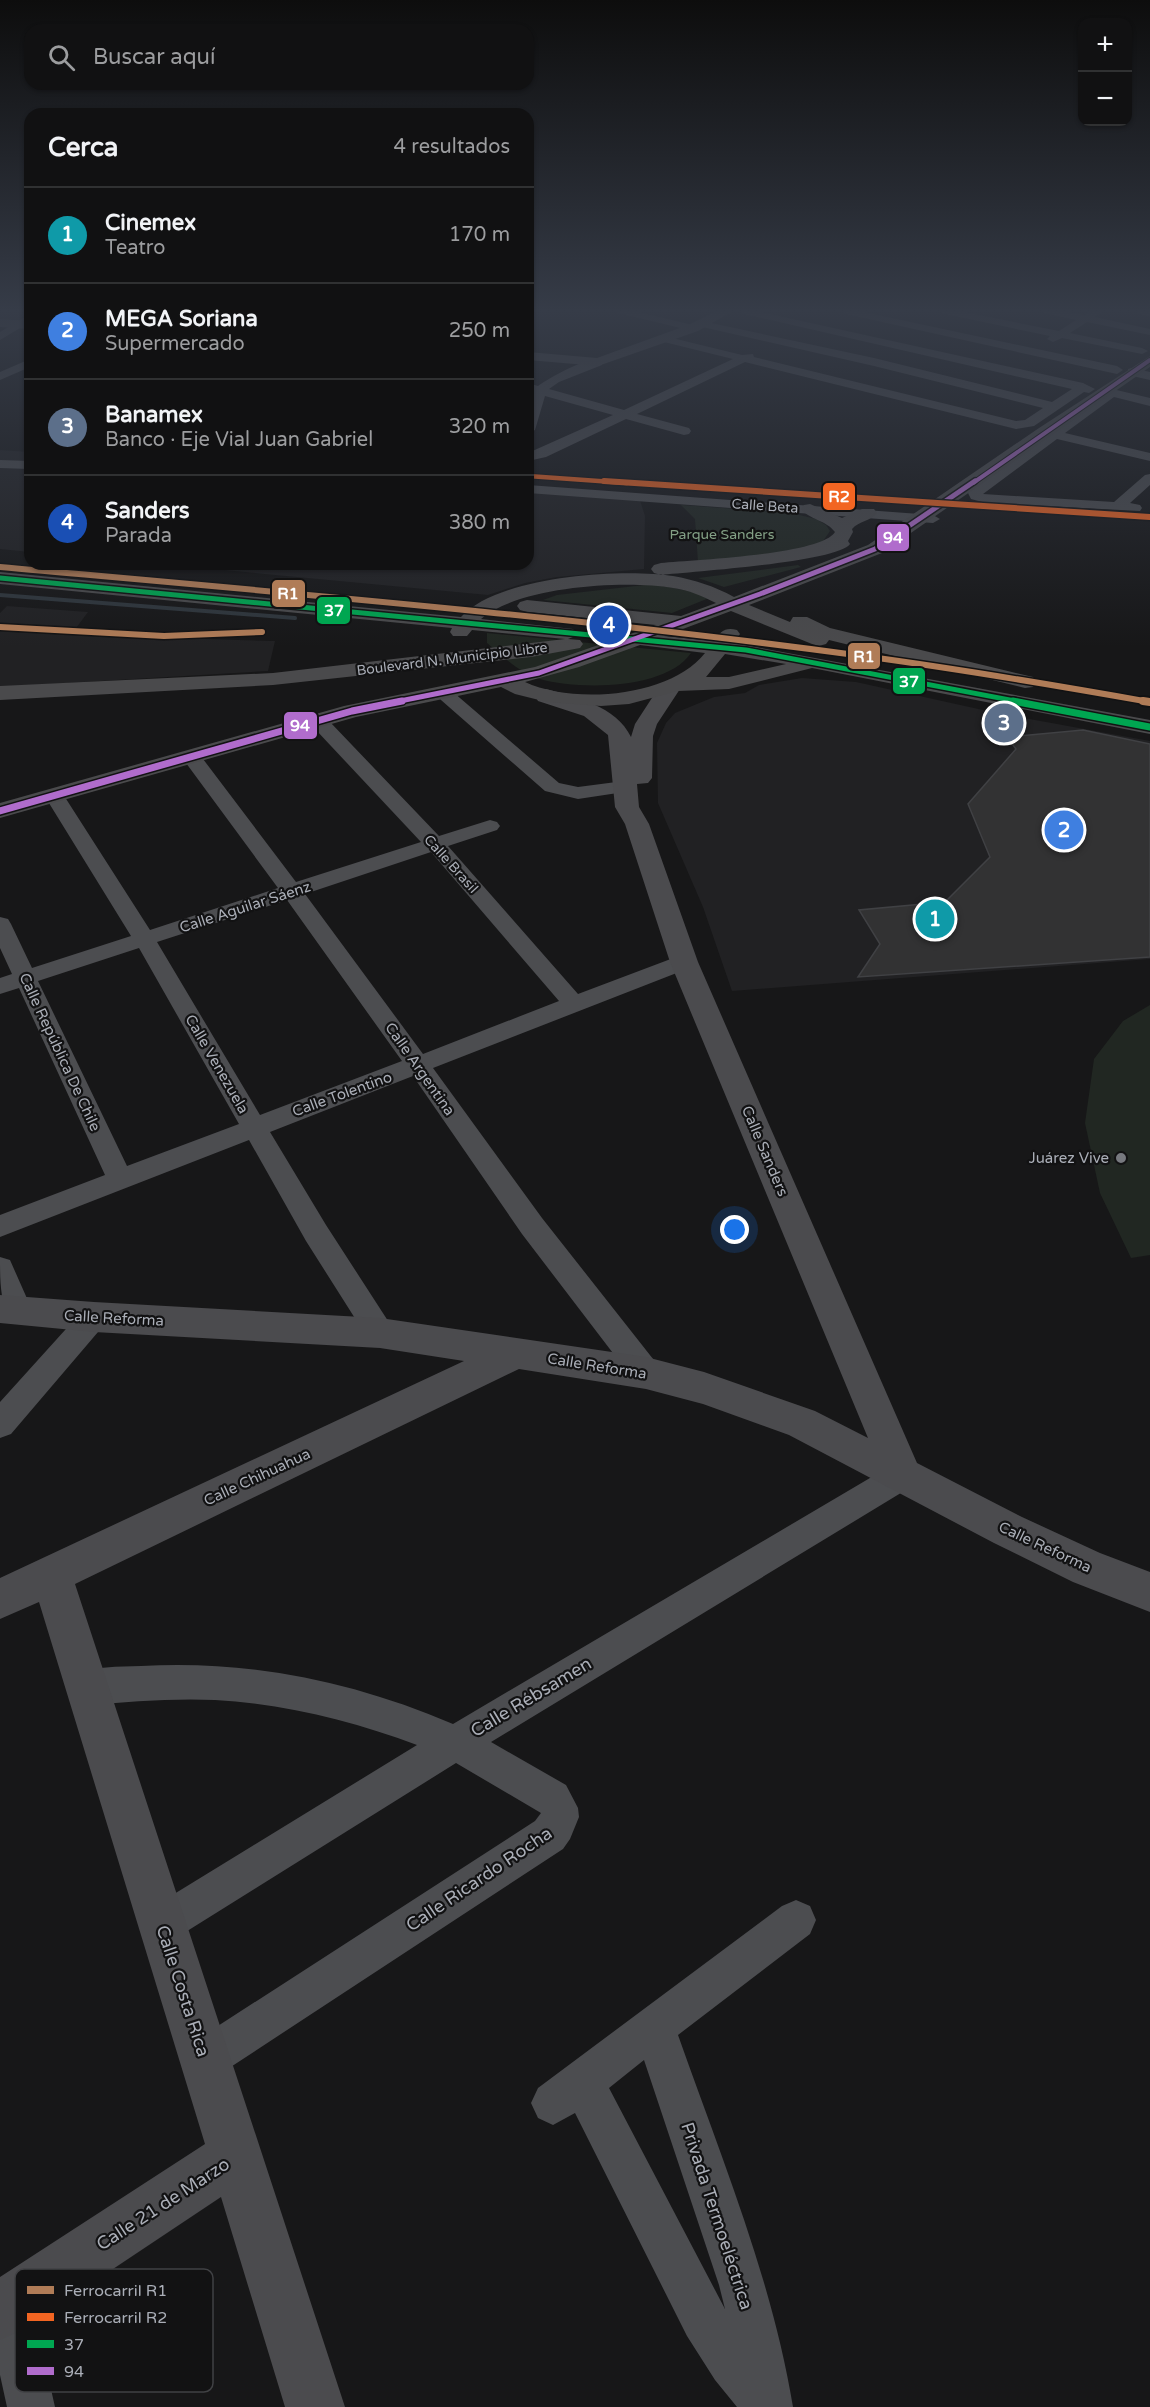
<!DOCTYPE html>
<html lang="es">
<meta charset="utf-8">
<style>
body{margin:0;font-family:"Varela Round",sans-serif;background:#1a1a1b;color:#f1f3f6}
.controls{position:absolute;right:18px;top:18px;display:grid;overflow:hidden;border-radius:12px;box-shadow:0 2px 4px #0004}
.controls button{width:54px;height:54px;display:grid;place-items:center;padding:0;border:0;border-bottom:2px solid #303132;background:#111112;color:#f1f3f6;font:30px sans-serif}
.you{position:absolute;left:735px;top:1230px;width:21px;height:21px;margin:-15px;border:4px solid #fff;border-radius:50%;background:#1a73e8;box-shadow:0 0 0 9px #1a73e833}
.badge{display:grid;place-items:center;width:39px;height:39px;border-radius:50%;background:#8c9099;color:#fff;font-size:20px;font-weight:700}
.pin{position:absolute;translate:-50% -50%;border:3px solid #fff;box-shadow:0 2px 6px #0006}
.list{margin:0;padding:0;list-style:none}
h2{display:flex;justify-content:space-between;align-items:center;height:78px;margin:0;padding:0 24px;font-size:26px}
h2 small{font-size:20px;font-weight:400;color:#9c9d9f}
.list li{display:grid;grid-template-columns:39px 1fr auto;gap:18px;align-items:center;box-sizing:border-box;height:96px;padding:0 24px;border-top:2px solid #303132}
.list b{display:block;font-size:22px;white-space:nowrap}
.list p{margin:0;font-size:20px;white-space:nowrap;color:#9c9d9f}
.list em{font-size:20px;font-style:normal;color:#9c9d9f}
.icon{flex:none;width:33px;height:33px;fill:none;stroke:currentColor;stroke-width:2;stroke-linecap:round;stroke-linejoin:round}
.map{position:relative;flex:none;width:1150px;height:2407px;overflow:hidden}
.search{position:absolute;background:#111112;box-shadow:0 2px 4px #0004;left:24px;top:24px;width:510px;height:66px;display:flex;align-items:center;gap:15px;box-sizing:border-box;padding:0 21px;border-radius:18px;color:#9c9d9f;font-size:22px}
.panel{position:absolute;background:#111112;box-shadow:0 2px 4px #0004;left:24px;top:108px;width:510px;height:462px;border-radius:18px}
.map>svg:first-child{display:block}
.built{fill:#212123}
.green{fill:#212722}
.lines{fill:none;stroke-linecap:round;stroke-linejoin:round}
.stream{stroke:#2f363c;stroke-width:4}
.building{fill:#323233;stroke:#404144;stroke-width:1.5}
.street{fill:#4c4d50;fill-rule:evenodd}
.secondary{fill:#4b4b4e;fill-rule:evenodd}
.primary{fill:#4a4a4c;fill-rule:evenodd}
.bus-1-far1-casing{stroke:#121213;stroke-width:8}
.bus-1-casing{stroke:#121213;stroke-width:10}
.bus-2-far2-casing{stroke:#121213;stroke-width:6}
.bus-2-far1-casing{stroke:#121213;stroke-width:8}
.bus-2-casing{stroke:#121213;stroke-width:10}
.bus-1-far1{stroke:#00a651;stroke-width:5}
.bus-1{stroke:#00a651;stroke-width:7}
.bus-2-far2{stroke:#b06ccc;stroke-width:4}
.bus-2-far1{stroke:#b06ccc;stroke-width:5}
.bus-2{stroke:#b06ccc;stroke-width:7}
.rail-1-far1-casing{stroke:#121213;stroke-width:9}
.rail-1-casing{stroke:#121213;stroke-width:12}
.rail-2-far1-casing{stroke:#121213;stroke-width:7}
.rail-2-casing{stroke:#121213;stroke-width:9}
.rail-1-far1{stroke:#b07c57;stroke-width:6}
.rail-1{stroke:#b07c57;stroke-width:8}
.rail-2-far1{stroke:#f26522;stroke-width:4.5}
.rail-2{stroke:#f26522;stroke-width:6}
.poi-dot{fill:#77797f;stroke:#121213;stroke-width:2}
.labels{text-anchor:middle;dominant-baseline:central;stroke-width:4.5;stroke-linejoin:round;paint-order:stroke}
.far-street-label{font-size:14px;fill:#aaaeb7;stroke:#121213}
.far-park-label{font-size:14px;fill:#83a085;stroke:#121213}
.street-label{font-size:15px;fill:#aaaeb7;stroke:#121213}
.poi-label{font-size:15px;fill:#aaaeb7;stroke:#121213;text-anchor:end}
.near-street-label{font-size:18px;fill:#aaaeb7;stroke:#121213}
.key{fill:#121213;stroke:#404144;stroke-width:1.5}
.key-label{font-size:16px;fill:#aaaeb7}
.line-badge{stroke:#121213;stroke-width:2}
.badge-label{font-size:16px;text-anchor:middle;font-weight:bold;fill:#fff}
</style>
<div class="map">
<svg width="1150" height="2407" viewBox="0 0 1150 2407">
<rect width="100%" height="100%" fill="#171718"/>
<path class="built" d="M0,450L30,452V552L0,549Z
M528,487L638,494L645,516L644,569L557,577L525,583L488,595L160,564H528Z
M7,606L88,612L71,635L275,641L268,671L0,687V613Z
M802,678L856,682L992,712L1150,741V959L732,991L703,907L658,803L657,743L666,723L675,713L714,697L745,693L759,685Z"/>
<path class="green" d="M681,505L791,513L816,519L826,525L830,531L821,544L811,549L698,562L695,519Z
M798,565L801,567L724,587L698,578Z
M653,584L694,592L709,598L672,613L543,600L557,595Z
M487,633L691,653C666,690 579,690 540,679C519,673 504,657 487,643Z
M1150,1005V1255L1131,1258L1100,1193L1085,1123L1094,1059L1123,1021Z"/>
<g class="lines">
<path class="stream" d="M0,595L295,618"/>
</g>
<path class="building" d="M1083,730L1150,744V957L858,977L880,944L859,910L945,902L990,857L968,804L1016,749L1007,737Z"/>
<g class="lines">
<path class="street" d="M617,311H634L697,326L699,328L693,331L618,313Z
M739,311H756L1083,383L1095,389L1089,393L1084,392L1034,426L1016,429L745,362L637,414L689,428L691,431L689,434L684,435L626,419L546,457L528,461V453L613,415L545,396L535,430L528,434V409L533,392L528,391V383L538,386C551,377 587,357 602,359V365L559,382L549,389L624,410L733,359L660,341L658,339L664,336L742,355L753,354L754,357L1016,421L1025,420L1043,408L874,366L698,326L696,324L702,321L874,358L1052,402L1072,389L744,314Z
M841,311H859L1117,366L1123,370L1117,374L846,314Z
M940,311H959L1059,331L1076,320L1044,313L1043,311H1062L1084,315L1091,311H1103L1095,317L1150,329V335L1087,322L1070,333L1142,348L1148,351L1142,354L1062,338L1053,342L1047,339L1050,336L945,314Z
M30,314V322L0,340V332Z
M30,359V367L0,380V372Z
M1132,368L1150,372V380L1128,375V369Z
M1104,387L1150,398V406L1114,397L1065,433L1150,453V461L1057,439L983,494L1114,502L1145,475L1150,474V485L1130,503L1140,505L1142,508L1140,511L986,503L971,499L968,493L970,490L1102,394L1098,391Z
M0,460L30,461V469L0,468Z
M528,485L933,515L940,519L933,523L528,493Z
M447,691L453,692L559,783L578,787L624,781L631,783L634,787L631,791L578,799L545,791L441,700L438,696L441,692Z
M323,720L330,722L439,836L490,820L497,822L500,826L497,830L448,846L578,994L676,957L684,955L692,957L695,962L692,967L433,1068L542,1218L657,1364L661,1373L657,1382L646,1386L635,1382L522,1234L413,1076L270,1132L326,1225L390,1324L395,1333L390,1342L380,1345L370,1342L306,1241L249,1140L0,1237V1215L105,1175L19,988L0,994V978L12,974L0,948V917L8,919L11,924L32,968L131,936L44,795L47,791H61L150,930L278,888L186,763L189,759H203L296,882L421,842L316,730L314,726L316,722ZM431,852L559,1001L423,1054L305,894ZM287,900L402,1061L260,1115L157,942ZM139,948L239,1124L127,1166L38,981Z
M0,1257L10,1260L33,1312L29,1320L19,1324L9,1320C0,1298 0,1281 0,1257Z
M94,1305L104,1309L109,1317L104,1325L11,1434L0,1438V1402L84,1309Z
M903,1461L914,1465L919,1475L914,1485L491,1742L566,1785L578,1808L579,1817L570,1839L563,1849L220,2074L205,2080L190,2074L184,2059L190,2044L535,1821L541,1813L456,1763L176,1938L162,1944L148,1938L142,1924L148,1910L417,1745C352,1721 285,1704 215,1700C172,1698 129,1702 86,1705L73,1700L68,1687L73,1674C94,1666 118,1667 141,1666C250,1660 352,1681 453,1724L892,1465Z
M796,1900L810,1906L816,1920L810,1934L678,2035C721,2157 772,2279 793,2407H737L715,2380L687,2336L575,2113L553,2125L538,2118L531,2103L538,2088L782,1906ZM644,2060L719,2285L725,2309L609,2088Z
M9,2282L26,2288L32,2305L55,2407H7L0,2375V2285Z"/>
<path class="secondary" d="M717,311H733L698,331L598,366L528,360V352L597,358L688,325Z
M1136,311H1150V316L1138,314Z
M0,319L30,321V329L0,327Z
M669,683L677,684L680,689L657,724L653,736L652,778L648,783L637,784L639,807L649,824L698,962L917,1463L1022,1517L1100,1553L1150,1572V1612L1073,1582L994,1543L789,1435L703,1404L646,1389L519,1369L75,1584L345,2407H285L221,2197L20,2331L0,2340V2277L205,2144L39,1602L0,1619V1578L464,1361L380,1348L94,1332L0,1323V1295L94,1302L380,1318L646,1357L704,1372L815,1411L868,1438L670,962L625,824L615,807L608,735L584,716L538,701L535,696L538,691L546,689C576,697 616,706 631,737L635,724L661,684Z"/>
<path class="primary" d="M1150,356V367L882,553L749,605L790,622L793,617H807L830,628L1033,677L1036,682L1033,687L1025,688L829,640L826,644L819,646L812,644L731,611L664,636L714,641C721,631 725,627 737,630L740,634L734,643L1150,720V734L812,668L729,689L678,691L629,704L601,706L547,702L515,694L501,687L356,717L0,818V803L344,706L535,667L656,625L527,612L520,610L517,606L520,602L527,600L681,616L716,603C702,596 689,590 673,588C625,580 519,586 481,619L573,629L576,633L573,637L568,639L580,640L583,644L580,648L531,657L273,685L0,700V686L273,673L565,639L472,630L467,636H453L450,632L452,628L0,584V572L461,617C498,576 621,568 673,576C695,580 714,586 734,597L868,545L1039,428ZM640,645L705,653C671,697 574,705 525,682L579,667ZM725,654L786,664L729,677H706Z
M810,504L842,518L862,509H874L877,513C871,521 859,521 852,529L853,532L848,541L850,544C838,562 690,572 661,575L654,573L651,569L654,565L661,563C692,560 821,555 835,532C826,520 810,520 801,509L804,505Z"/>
<g class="bus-1-far1-casing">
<path id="bus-1-far1" d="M0,578L746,650L1021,702"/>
</g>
<g class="bus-1-casing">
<path id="bus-1" d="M1013,701L1150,727"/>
</g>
<g class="bus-2-far2-casing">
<path id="bus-2-far2" d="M973,483L1150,360"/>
</g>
<g class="bus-2-far1-casing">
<path id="bus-2-far1" d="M395,702L539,673L760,594L875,549L975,481"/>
</g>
<g class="bus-2-casing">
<path id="bus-2" d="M0,811L352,711L402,701"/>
</g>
<use href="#bus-1-far1" class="bus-1-far1"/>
<use href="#bus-1" class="bus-1"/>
<use href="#bus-2-far2" class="bus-2-far2"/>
<use href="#bus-2-far1" class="bus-2-far1"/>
<use href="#bus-2" class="bus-2"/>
<g class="rail-1-far1-casing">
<path id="rail-1-far1" d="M0,567C288,593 576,617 863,656C959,669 1054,685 1150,702
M0,627L164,636L262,632"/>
</g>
<g class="rail-1-casing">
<path id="rail-1" d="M1143,701L1150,702"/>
</g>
<g class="rail-2-far1-casing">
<path id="rail-2-far1" d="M528,476L627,483"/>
</g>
<g class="rail-2-casing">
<path id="rail-2" d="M604,481L1150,517"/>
</g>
<use href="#rail-1-far1" class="rail-1-far1"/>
<use href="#rail-1" class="rail-1"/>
<use href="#rail-2-far1" class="rail-2-far1"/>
<use href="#rail-2" class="rail-2"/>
</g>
<linearGradient id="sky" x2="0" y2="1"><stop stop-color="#0d0d0d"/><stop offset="0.48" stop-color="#363c48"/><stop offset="1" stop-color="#363c48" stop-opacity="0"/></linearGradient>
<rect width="1150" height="647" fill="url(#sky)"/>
<circle class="poi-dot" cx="1121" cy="1158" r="6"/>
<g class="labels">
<g class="far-street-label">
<text transform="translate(765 506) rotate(4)">Calle Beta</text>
<text transform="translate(452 659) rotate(-7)">Boulevard N. Municipio Libre</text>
<text transform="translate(451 864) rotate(48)">Calle Brasil</text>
</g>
<g class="far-park-label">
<text x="722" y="534">Parque Sanders</text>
</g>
<g class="street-label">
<text transform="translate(245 907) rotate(-18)">Calle Aguilar Sáenz</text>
<text transform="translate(60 1052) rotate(65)">Calle República De Chile</text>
<text transform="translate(217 1064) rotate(60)">Calle Venezuela</text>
<text transform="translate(420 1069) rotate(55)">Calle Argentina</text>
<text transform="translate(342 1094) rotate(-20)">Calle Tolentino</text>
<text transform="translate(765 1151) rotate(67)">Calle Sanders</text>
<text transform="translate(114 1318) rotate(3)">Calle Reforma</text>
<text transform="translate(597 1366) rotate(9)">Calle Reforma</text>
<text transform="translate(257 1477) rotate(-25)">Calle Chihuahua</text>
<text transform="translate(1045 1547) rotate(25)">Calle Reforma</text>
</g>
<g class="poi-label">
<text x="1109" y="1158">Juárez Vive</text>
</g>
<g class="near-street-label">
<text transform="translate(531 1697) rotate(-31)">Calle Rébsamen</text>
<text transform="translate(479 1879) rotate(-34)">Calle Ricardo Rocha</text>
<text transform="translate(183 1991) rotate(72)">Calle Costa Rica</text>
<text transform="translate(163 2204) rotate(-33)">Calle 21 de Marzo</text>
<text transform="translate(717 2216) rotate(72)">Privada Termoeléctrica</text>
</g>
</g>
<rect x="15" y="2269" width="198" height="123" rx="9" class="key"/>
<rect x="27" y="2286" width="27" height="8" fill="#b07c57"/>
<rect x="27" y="2313" width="27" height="8" fill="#f26522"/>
<rect x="27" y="2340" width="27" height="8" fill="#00a651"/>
<rect x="27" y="2367" width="27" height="8" fill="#b06ccc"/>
<g class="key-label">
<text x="64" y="2296">Ferrocarril R1</text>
<text x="64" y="2323">Ferrocarril R2</text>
<text x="64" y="2350">37</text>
<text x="64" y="2377">94</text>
</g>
<g class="line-badge">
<rect x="822" y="482" width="34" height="29" rx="6" fill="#f26522"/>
<rect x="876" y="523" width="34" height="29" rx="6" fill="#b06ccc"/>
<rect x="271" y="579" width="35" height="29" rx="6" fill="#b07c57"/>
<rect x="316" y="596" width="35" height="29" rx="6" fill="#00a651"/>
<rect x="847" y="642" width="34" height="28" rx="6" fill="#b07c57"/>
<rect x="892" y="667" width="34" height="28" rx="6" fill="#00a651"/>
<rect x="283" y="711" width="35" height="29" rx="6" fill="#b06ccc"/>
</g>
<g class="badge-label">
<text x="839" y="502">R2</text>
<text x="893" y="543">94</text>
<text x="288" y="599">R1</text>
<text x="334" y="616">37</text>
<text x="864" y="662">R1</text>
<text x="909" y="687">37</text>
<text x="300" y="731">94</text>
</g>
</svg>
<div class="controls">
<button>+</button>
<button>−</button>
</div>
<div class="you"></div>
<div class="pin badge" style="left:935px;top:919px;background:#0f9aa8">1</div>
<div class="pin badge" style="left:1064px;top:830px;background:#3f7fe0">2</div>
<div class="pin badge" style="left:1004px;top:723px;background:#5c6f8a">3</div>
<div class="pin badge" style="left:609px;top:625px;background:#1a4fb4">4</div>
<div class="search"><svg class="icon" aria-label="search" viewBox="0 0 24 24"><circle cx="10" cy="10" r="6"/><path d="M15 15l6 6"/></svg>Buscar aquí</div>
<section class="panel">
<h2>Cerca<small>4 resultados</small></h2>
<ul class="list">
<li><span class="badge" style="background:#0f9aa8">1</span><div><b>Cinemex</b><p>Teatro</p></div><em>170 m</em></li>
<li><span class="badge" style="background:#3f7fe0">2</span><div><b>MEGA Soriana</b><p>Supermercado</p></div><em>250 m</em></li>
<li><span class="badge" style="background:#5c6f8a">3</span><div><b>Banamex</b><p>Banco · Eje Vial Juan Gabriel</p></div><em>320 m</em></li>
<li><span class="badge" style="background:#1a4fb4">4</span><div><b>Sanders</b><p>Parada</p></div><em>380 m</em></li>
</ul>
</section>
</div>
